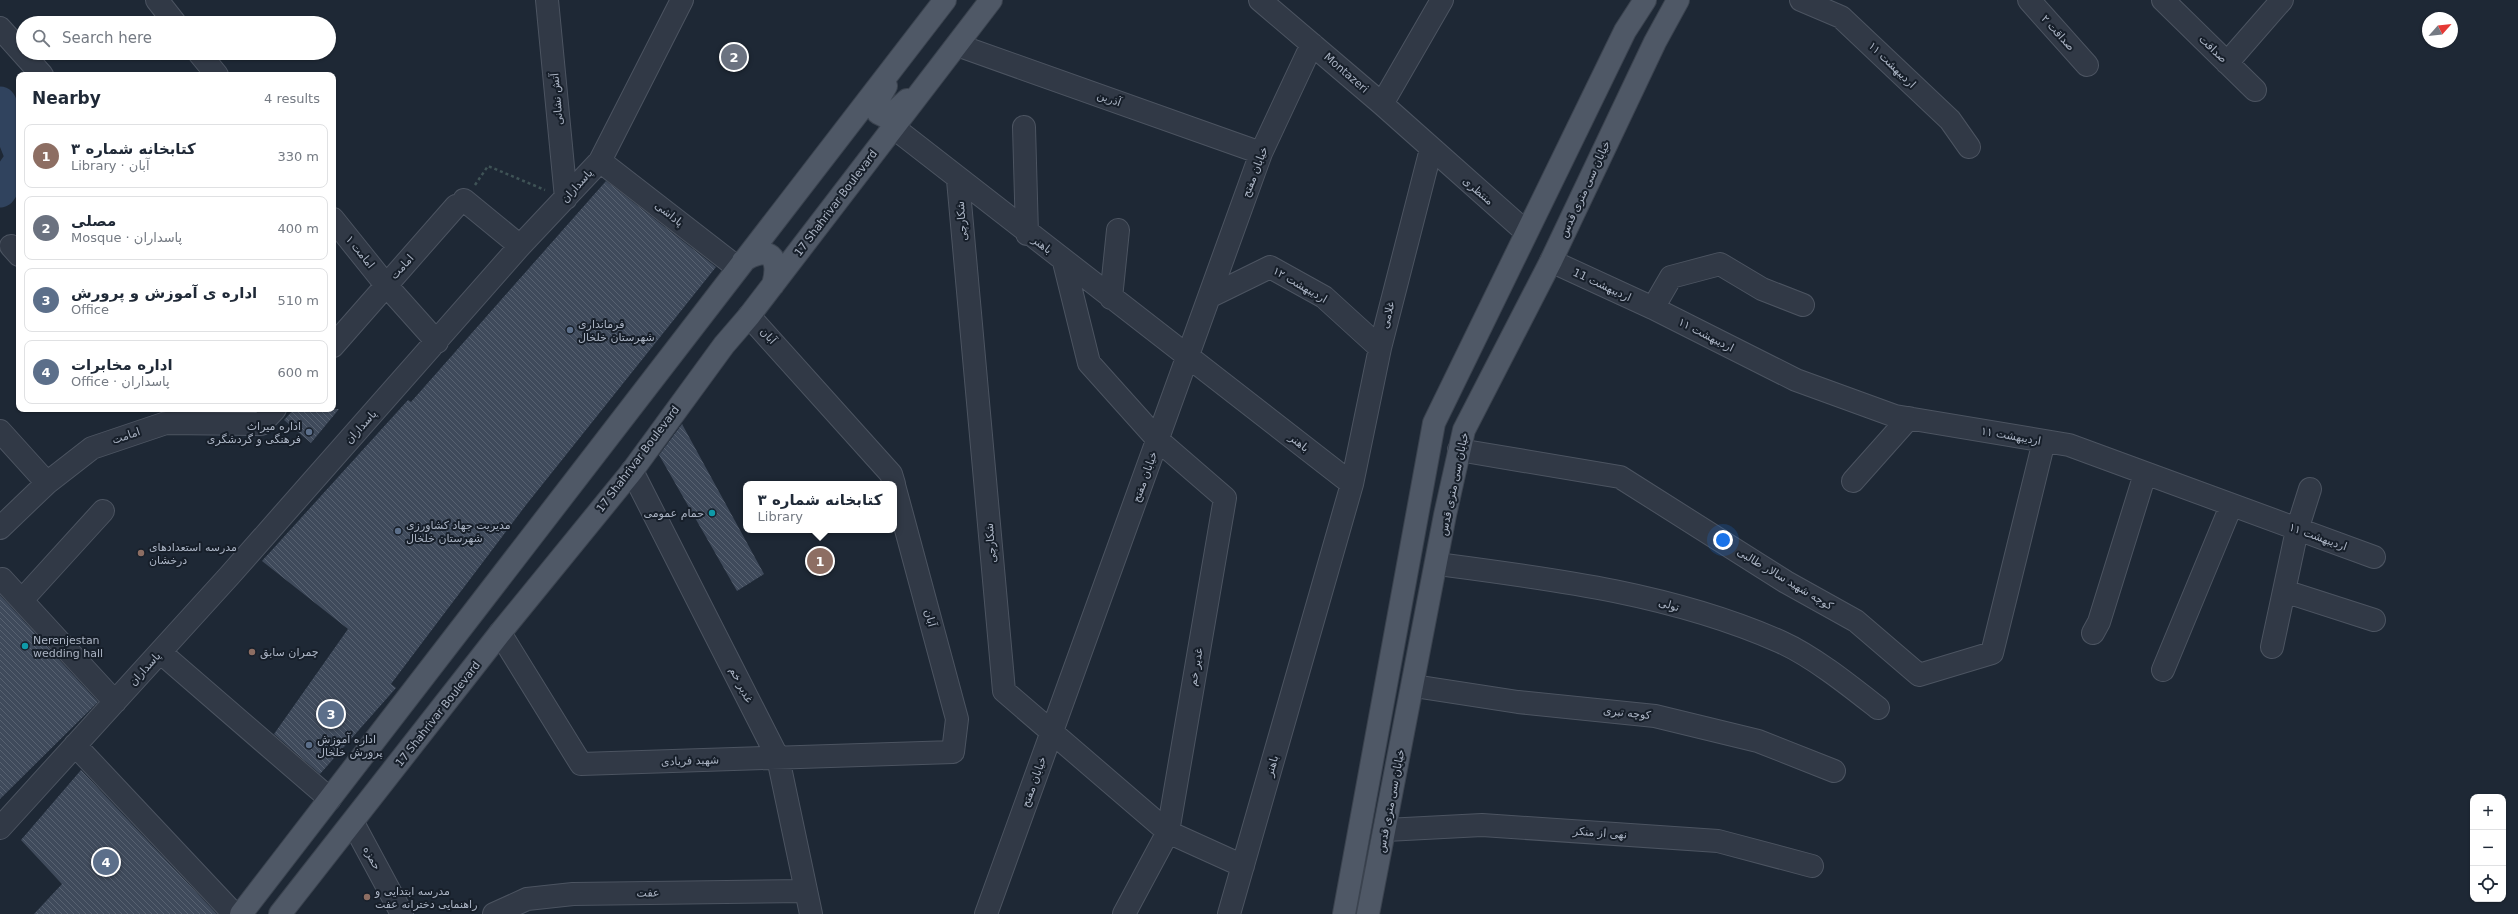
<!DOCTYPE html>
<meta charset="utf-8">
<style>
body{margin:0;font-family:"DejaVu Sans","Noto Naskh Arabic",sans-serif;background:#f2f2f3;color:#1f2937}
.controls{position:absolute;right:12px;bottom:12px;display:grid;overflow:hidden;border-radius:8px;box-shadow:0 1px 3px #0004}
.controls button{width:36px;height:36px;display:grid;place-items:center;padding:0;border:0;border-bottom:1px solid #e0e1e3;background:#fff;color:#1f2937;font:20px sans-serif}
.compass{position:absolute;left:2422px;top:12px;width:36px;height:36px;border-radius:50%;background:#fff;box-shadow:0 1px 3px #0004;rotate:63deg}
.you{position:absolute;left:1723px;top:540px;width:14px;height:14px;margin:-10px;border:3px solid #fff;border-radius:50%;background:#1a73e8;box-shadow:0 0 0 6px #1a73e833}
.badge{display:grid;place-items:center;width:26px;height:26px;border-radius:50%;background:#ea580c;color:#fff;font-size:13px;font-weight:700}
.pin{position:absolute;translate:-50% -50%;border:2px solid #fff;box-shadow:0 1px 4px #0006}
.popup{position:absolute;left:743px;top:481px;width:154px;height:52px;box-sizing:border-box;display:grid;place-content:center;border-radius:8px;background:#fff;filter:drop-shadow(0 1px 3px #0005);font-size:13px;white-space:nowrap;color:#747a83}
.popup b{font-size:15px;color:#1f2937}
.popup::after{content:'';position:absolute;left:50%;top:100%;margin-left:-8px;border:8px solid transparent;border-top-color:#fff}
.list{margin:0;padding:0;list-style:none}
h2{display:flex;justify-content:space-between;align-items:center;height:52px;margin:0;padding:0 16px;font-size:17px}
h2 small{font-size:13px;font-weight:400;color:#747a83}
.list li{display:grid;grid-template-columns:26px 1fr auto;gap:12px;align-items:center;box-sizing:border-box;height:64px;margin:0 8px 8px;padding:0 8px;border:1px solid #e0e1e3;border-radius:8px}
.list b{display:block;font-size:15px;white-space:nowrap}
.list p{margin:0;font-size:13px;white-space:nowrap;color:#747a83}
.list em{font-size:13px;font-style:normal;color:#747a83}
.icon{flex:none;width:22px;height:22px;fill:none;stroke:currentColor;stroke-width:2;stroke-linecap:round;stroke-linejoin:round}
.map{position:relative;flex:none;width:2518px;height:914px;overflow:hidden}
.search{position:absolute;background:#fff;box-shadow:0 1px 3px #0004;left:16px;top:16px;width:320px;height:44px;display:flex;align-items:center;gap:10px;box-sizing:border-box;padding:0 14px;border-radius:22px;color:#747a83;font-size:15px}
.panel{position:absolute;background:#fff;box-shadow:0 1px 3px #0004;left:16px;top:72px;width:320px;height:340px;border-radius:8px}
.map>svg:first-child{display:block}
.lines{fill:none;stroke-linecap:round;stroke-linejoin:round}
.river{stroke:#30435e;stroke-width:33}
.building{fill:url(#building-back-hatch)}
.minor-casing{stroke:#4c5461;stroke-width:24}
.major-casing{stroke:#3b434f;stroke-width:24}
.path{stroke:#3f5356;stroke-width:2.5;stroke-dasharray:3 3;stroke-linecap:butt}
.minor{stroke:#313946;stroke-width:22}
.major{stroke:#4f5866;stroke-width:22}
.service-dot{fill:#5c6f8a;stroke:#171f2a;stroke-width:1.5}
.culture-dot{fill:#0f9aa8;stroke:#171f2a;stroke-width:1.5}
.education-dot{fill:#8d6e63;stroke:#171f2a;stroke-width:1.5}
.labels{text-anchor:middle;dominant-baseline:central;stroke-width:4;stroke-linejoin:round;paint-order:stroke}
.street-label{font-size:11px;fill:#abb4c4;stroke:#171f2a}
.poi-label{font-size:11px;fill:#abb4c4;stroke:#171f2a;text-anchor:start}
</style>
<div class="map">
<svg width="2518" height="914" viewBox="0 0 2518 914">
<defs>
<pattern id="building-back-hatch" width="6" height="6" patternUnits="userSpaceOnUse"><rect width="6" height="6" fill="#3f4a5b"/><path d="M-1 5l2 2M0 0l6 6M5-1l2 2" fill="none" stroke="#586271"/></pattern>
</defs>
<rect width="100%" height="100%" fill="#1e2835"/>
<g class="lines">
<path class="river" d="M0,103L19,150
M0,191L19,163"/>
</g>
<path class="building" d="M606,181L716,267L526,505L391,684L396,688L320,774L274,734L348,629L262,561L408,400L411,402Z
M294,409H339L311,443L284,420Z
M682,424L764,574L737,591L659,455Z
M0,595L98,702L0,799Z
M81,770L214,911L217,914H34L62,884L21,840Z"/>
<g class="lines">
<g class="minor-casing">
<path id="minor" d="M157,0L175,23
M547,0L566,198
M1260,0L1382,104L1526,232
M1801,0L1841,17L1950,120L1969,147
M2029,0L2087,65
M2163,0L2255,90
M0,28L42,75
M957,45L1261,153
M199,53L217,75
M2227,63L2282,0
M1382,104L1442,0
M893,127L1352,484
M1024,127L1027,234
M600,161L738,268
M958,180L1004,691L1168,832L1243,866
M464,200L520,246
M333,219L386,285L437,342
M11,246L19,255
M1551,261L1653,308L1796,380L1895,416L2069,445L2374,557
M1064,262L1089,363L1158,440L1225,498L1168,832L1124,914
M1209,297L1270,267L1324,297L1380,348
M1111,298L1118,230
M1653,308L1671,277L1720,264L1762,289L1803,305
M749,316L891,474L894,484
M333,346L456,206
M0,431L47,483
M1459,450L1620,477L1786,582L1856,621L1919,675L1992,653L2044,441
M632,471L778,758L811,914
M1853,481L1909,418
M0,528L47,483L92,448L166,423L261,424L275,409
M1438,564C1553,579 1673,594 1781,642C1814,657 1850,686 1878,708
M2,579L115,702
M2284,591L2374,620
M22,600L103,511
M500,633L581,764L953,752L957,719L894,485
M2093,633L2099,622L2145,474
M2272,647L2297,530L2310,489
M160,652L330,799
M2163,670L2231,506
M1414,686L1518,702L1655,716L1758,741L1834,771
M75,745L234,914
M353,823L402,914
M0,828L230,575L520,246L600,161L682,0
M1386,830L1482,825L1718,841L1812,866
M494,914L527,899L573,894L806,891
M986,914L1261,153L1312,44
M1229,914L1352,484L1380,348L1431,149"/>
</g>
<g class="major-casing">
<path id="major" d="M886,86L875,105L878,113L884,116L893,113L907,100
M743,261C769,244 781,257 773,285
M241,914L945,0
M280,914L500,633L632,471L724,345L749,316L991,0
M1344,914L1434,423L1625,31L1645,0
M1368,914L1445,515L1464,430L1551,261L1655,42L1678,0"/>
</g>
<path class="path" d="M475,185L488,166L545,190"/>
<use href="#minor" class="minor"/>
<use href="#major" class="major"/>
</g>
<g class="service-dot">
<circle cx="570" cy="330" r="4"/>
<circle cx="309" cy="432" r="4"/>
<circle cx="398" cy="531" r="4"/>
<circle cx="309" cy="745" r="4"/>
</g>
<g class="culture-dot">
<circle cx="712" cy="513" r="4"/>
<circle cx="25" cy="646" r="4"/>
</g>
<g class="education-dot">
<circle cx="141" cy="553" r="4"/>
<circle cx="252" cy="652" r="4"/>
<circle cx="367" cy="897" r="4"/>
</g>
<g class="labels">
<g class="street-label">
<text transform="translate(2058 33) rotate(48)">صداقت ۲</text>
<text transform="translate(2213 49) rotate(44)">صداقت</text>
<text transform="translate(1892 65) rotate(44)">۱۱ اردیبهشت</text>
<text transform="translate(1346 73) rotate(41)">Montazeri</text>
<text transform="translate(557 99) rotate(-95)">آتش نشانی</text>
<text transform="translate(1109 99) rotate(20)">آذرین</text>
<text transform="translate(1255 172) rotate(-69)">خیابان مفتح</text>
<text transform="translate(577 186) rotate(-48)">پاسداران</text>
<text transform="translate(1585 189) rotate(-65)">خیابان سی متری قدس</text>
<text transform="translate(1478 191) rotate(41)">منتظری</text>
<text transform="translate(836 203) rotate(-53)">17 Shahrivar Boulevard</text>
<text transform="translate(669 214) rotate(38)">پاداشی</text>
<text transform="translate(962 221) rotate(-95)">شکارچی</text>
<text transform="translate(1042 245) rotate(37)">باهنر</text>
<text transform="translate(360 252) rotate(51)">امامت ۱</text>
<text transform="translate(402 267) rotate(-48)">امامت</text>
<text transform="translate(1300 285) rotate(30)">۱۲ اردیبهشت</text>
<text transform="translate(1602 285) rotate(25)">11 اردیبهشت</text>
<text transform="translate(1388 315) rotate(-76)">غلامی</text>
<text transform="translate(1706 335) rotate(27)">۱۱ اردیبهشت</text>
<text transform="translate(768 336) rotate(48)">آبان</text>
<text transform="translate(361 427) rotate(-48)">پاسداران</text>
<text transform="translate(126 436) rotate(-19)">امامت</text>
<text transform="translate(2011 436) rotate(10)">۱۱ اردیبهشت</text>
<text transform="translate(1299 443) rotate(38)">باهنر</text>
<text transform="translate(638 459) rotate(-53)">17 Shahrivar Boulevard</text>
<text transform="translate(1145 477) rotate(-70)">خیابان مفتح</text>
<text transform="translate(1454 484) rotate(-78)">خیابان سی متری قدس</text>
<text transform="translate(2318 537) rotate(20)">۱۱ اردیبهشت</text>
<text transform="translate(991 543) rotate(-95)">شکارچی</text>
<text transform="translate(1785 579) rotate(31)">کوچه شهید سالار طالبی</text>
<text transform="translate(1669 605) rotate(16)">تولی</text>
<text transform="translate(930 618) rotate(75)">آبان</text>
<text transform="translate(1196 667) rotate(-80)">غدیر خم</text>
<text transform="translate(145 669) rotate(-48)">پاسداران</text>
<text transform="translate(741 685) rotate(63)">غدیر خم</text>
<text transform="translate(1627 713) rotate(6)">کوچه تبری</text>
<text transform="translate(438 714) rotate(-52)">17 Shahrivar Boulevard</text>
<text transform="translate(690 761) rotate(-2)">شهید فریادی</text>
<text transform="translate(1272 766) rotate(-74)">باهنر</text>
<text transform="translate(1034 782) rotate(-70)">خیابان مفتح</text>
<text transform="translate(1391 801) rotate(-79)">خیابان سی متری قدس</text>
<text transform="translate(1600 833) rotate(4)">نهی از منکر</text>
<text transform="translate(372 858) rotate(62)">حمزه</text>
<text transform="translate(648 893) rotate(-1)">عفت</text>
</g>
<g class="poi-label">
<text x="578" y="324">فرمانداری<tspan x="578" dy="13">شهرستان خلخال</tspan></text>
<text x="301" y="426" text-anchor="end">اداره میراث<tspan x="301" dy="13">فرهنگی و گردشگری</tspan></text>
<text x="704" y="513" text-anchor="end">حمام عمومی</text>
<text x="406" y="525">مدیریت جهاد کشاورزی<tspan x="406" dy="13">شهرستان خلخال</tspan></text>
<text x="149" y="547">مدرسه استعدادهای<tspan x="149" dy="13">درخشان</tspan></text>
<text x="33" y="640">Nerenjestan<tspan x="33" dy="13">wedding hall</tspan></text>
<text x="260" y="652">چمران سابق</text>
<text x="317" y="739">اداره آموزش<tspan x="317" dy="13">پرورش خلخال</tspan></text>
<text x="375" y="891">مدرسه ابتدایی و<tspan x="375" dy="13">راهنمایی دخترانه عفت</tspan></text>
</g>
</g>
</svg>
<div class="controls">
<button>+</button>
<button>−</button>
<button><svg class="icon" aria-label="locate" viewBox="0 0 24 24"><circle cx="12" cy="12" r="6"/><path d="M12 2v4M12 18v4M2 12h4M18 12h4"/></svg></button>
</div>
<svg class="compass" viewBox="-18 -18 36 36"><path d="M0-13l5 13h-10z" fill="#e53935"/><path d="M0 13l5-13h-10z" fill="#747a83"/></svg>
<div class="you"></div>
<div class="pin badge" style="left:820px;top:561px;background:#8d6e63">1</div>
<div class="popup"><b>کتابخانه شماره ۳</b>Library</div>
<div class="pin badge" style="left:734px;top:57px;background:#6b7280">2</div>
<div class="pin badge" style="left:331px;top:714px;background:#5c6f8a">3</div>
<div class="pin badge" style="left:106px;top:862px;background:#5c6f8a">4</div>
<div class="search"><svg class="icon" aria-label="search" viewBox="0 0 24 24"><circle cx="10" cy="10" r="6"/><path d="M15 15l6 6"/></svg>Search here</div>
<section class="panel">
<h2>Nearby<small>4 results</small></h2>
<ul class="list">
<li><span class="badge" style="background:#8d6e63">1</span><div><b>کتابخانه شماره ۳</b><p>Library · آبان</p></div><em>330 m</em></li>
<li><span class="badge" style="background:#6b7280">2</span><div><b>مصلی</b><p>Mosque · پاسداران</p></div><em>400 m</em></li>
<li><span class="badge" style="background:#5c6f8a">3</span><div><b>اداره ی آموزش و پرورش</b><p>Office</p></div><em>510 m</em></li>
<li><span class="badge" style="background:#5c6f8a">4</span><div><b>اداره مخابرات</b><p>Office · پاسداران</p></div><em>600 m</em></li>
</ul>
</section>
</div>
